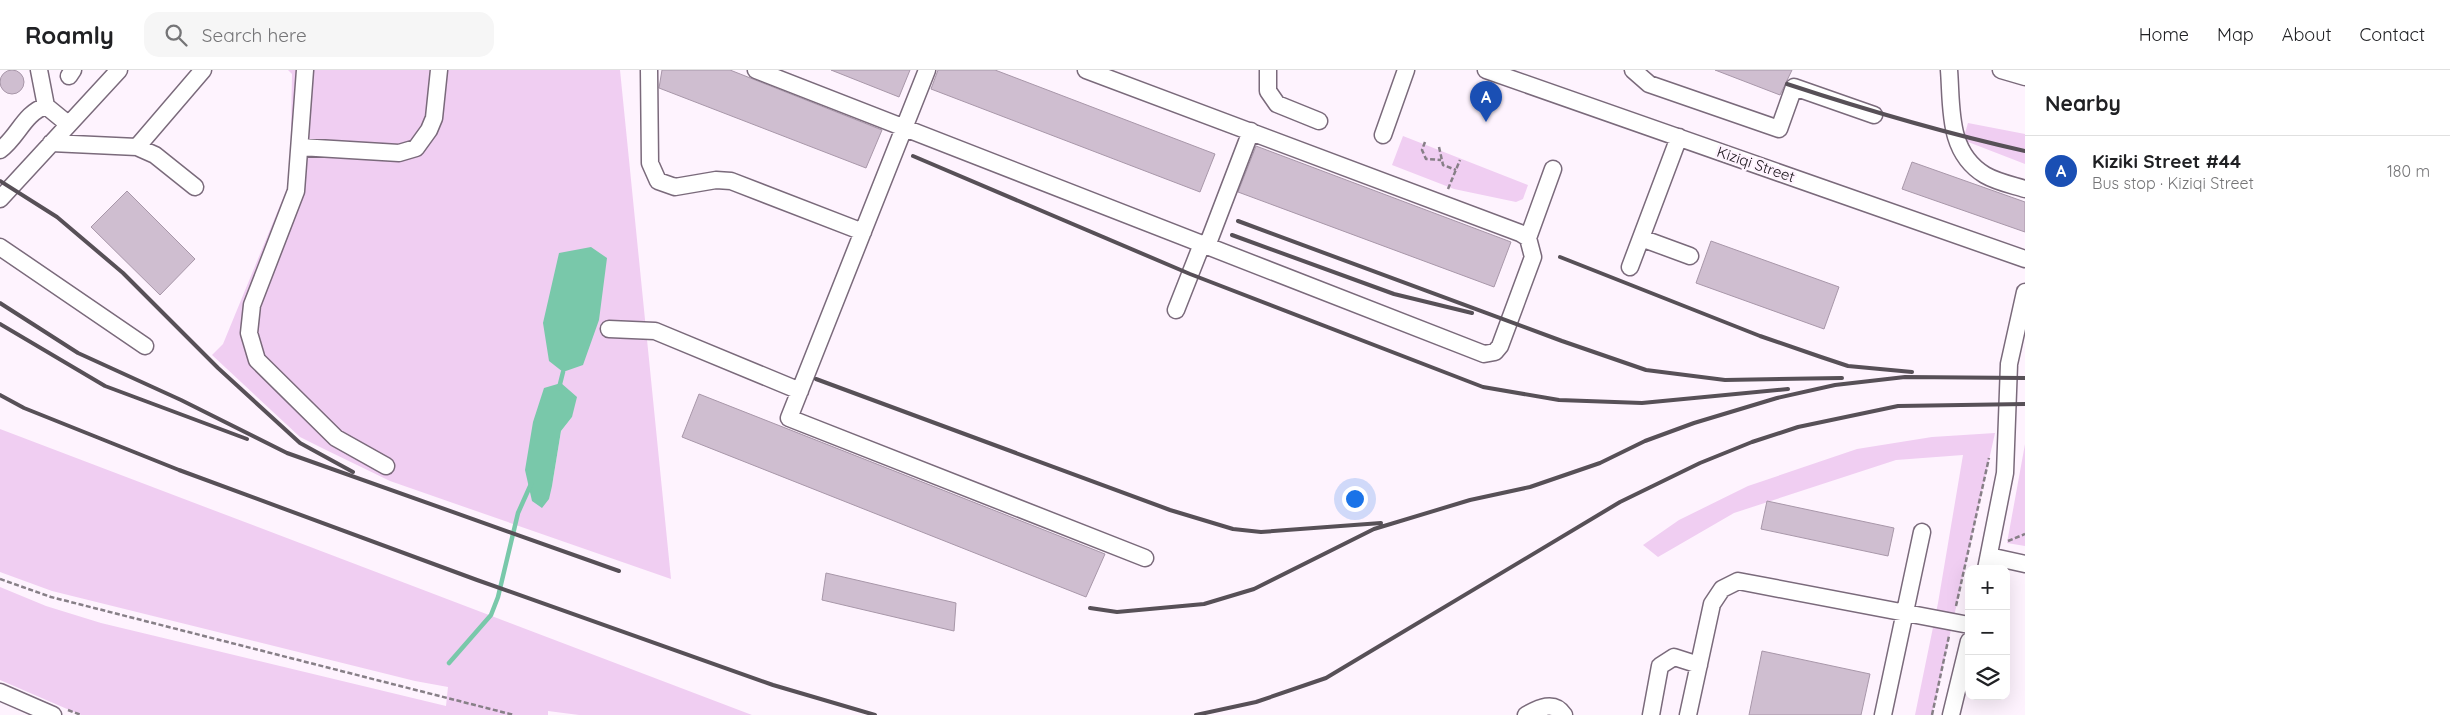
<!DOCTYPE html>
<meta charset="utf-8">
<style>
body{margin:0;font-family:Quicksand,sans-serif;background:#f6f6f6;color:#202124}
.controls{position:absolute;right:15px;bottom:15px;display:grid;overflow:hidden;border-radius:10px;box-shadow:0 5px 20px #0002}
.controls button{width:45px;height:45px;display:grid;place-items:center;padding:0;border:0;border-bottom:1px solid #e0e0e0;background:#fff;color:#202124;font:25px sans-serif}
.you{position:absolute;left:1354px;top:428px;width:18px;height:18px;margin:-12px;border:4px solid #fff;border-radius:50%;background:#1a73e8;box-shadow:0 0 0 8px #1a73e833}
.badge{display:grid;place-items:center;width:32px;height:32px;border-radius:50%;background:#ea580c;color:#fff;font-size:16px;font-weight:700}
.pin{position:absolute;translate:-50% -41px;filter:drop-shadow(0 1px 2px #0008)}
.pin::after{content:'';position:absolute;top:26px;width:18px;height:15px;background:inherit;clip-path:polygon(0 0,100% 0,50% 100%)}
.list{margin:0;padding:0;list-style:none}
h2{display:flex;justify-content:space-between;align-items:center;height:65px;margin:0;padding:0 20px;font-size:21px}
h2 small{font-size:16px;font-weight:400;color:#757577}
.list li{display:grid;grid-template-columns:32px 1fr auto;gap:15px;align-items:center;box-sizing:border-box;height:70px;padding:0 20px;border-top:1px solid #e0e0e0}
.list b{display:block;font-size:19px;white-space:nowrap}
.list p{margin:0;font-size:16px;white-space:nowrap;color:#757577}
.list em{font-size:16px;font-style:normal;color:#757577}
.icon{flex:none;width:28px;height:28px;fill:none;stroke:currentColor;stroke-width:2;stroke-linecap:round;stroke-linejoin:round}
.map{position:relative;flex:none;width:2025px;height:645px;overflow:hidden}
header{display:flex;align-items:center;gap:30px;box-sizing:border-box;height:70px;padding:0 25px;background:#fff;border-bottom:1px solid #e0e0e0}
header strong{font-size:24px}
nav{display:flex;gap:28px;margin-inline-start:auto;font-size:18px}
.search{width:350px;height:45px;background:#f6f6f6;display:flex;align-items:center;gap:12px;box-sizing:border-box;padding:0 18px;border-radius:15px;color:#757577;font-size:19px}
main{display:flex}
aside{flex:1;background:#fff}
.map>svg:first-child{display:block}
.green{fill:#f0cef2;fill-rule:evenodd}
.water{fill:#79c8aa}
.lines{fill:none;stroke-linecap:round;stroke-linejoin:round}
.stream{stroke:#79c8aa;stroke-width:4.5}
.building{fill:#cfbed0;stroke:#a897a9}
.minor-casing{stroke:#7a6a7b;stroke-width:19}
.path{stroke:#877f87;stroke-width:2.5;stroke-dasharray:5 2.5;stroke-linecap:butt}
.minor{stroke:#fff;stroke-width:16}
.rail{stroke:#575057;stroke-width:4}
.labels{text-anchor:middle;dominant-baseline:central;stroke-width:5;stroke-linejoin:round;paint-order:stroke}
.street-label{font-size:15px;fill:#191319;stroke:#fef3fe}
</style>
<header>
<strong>Roamly</strong>
<div class="search"><svg class="icon" aria-label="search" viewBox="0 0 24 24"><circle cx="10" cy="10" r="6"/><path d="M15 15l6 6"/></svg>Search here</div>
<nav><a>Home</a><a>Map</a><a>About</a><a>Contact</a></nav>
</header>
<main>
<div class="map">
<svg width="2025" height="645" viewBox="0 0 2025 645">
<rect width="100%" height="100%" fill="#fef3fe"/>
<path class="green" d="M288,0H620L671,509L390,411L324,379L300,367L212,285L223,274L290,111L292,4ZM561,313L572,347L561,361L552,416Z
M1968,53L2025,64V94L1963,70Z
M1403,66L1528,115L1523,129L1516,132L1454,119L1392,95Z
M0,359L752,645H579L548,641V645H81L0,610V517L46,536L101,553L446,636L448,617L415,611L52,521L0,502Z
M1995,363L1932,645H1915L1938,533L1963,385L1896,390L1734,443L1658,487L1643,475L1679,450L1748,416L1857,379L1932,367Z
M2025,374V476L2007,473Z"/>
<path class="water" d="M591,177L607,188L599,250L583,295L563,302L549,291L543,253L559,183Z
M561,313L577,327L572,347L561,361L552,416L549,429L542,438L532,431L525,400L533,352L544,318Z"/>
<g class="lines">
<path class="stream" d="M559,318L563,302
M449,593L491,545L498,527L518,443L531,414"/>
</g>
<path class="building" d="M0 12a12 12 0 1 1 24 0a12 12 0 1 1-24 0Z
M662,0H730L882,60L866,98L659,18Z
M831,0H910L899,27Z
M938,0H995L1215,84L1200,122L931,19Z
M1715,0H1792L1780,25Z
M1256,76L1511,172L1494,217L1238,122Z
M1912,92L2025,132V162L1902,119Z
M127,121L195,189L160,225L91,157Z
M1711,171L1839,217L1824,259L1696,213Z
M699,324L1105,484L1086,527L682,367Z
M1767,431L1894,458L1888,486L1761,459Z
M826,503L956,533L954,561L822,530Z
M1762,581L1870,604L1861,645H1749Z"/>
<g class="lines">
<g class="minor-casing">
<path id="minor" d="M39,0L46,36L68,54
M305,0L296,121L252,235L249,263L257,290L336,368L386,396
M649,0L650,93L658,111L675,117L716,110L731,111L863,162
M756,0L1484,284L1495,282L1500,276L1533,187L1528,168L1520,163L1086,0
M927,0L789,348L1145,488
M1268,0V21L1277,34L1319,51
M1486,0L2025,189
M1633,0L1649,14L1779,59L1794,17L1874,45
M1949,0C1952,38 1947,82 1985,105C1997,112 2012,115 2025,119
M2001,0L2025,7
M69,6L73,0
M1383,65L1406,0
M51,73L137,77L155,85L195,117
M137,77L203,0
M300,77L399,83L416,78L429,60L434,48L439,0
M0,80C18,67 24,43 46,36
M0,129L119,0
M1528,168L1553,99
M1641,168L1690,186
M1207,176L1251,61
M0,177L145,276
M1630,197L1679,67
M1176,240L1202,174
M609,259L655,261L800,321
M1989,486L2025,494
M1986,499L2005,403L2009,294L2025,222
M0,622L53,645
M1526,645C1539,638 1554,630 1564,645
M1651,645L1660,596L1674,587L1699,595
M1688,645L1712,534L1722,519L1738,511L1969,555
M1883,645L1922,462
M1951,645L1969,571"/>
</g>
<path class="path" d="M1425,72L1422,80L1426,89L1441,90
M1439,77L1443,95L1456,100
M1448,119L1460,90
M2008,471L2025,464
M0,509L51,527L514,645
M1956,536L1989,388
M68,640L81,645
M1932,645L1949,566"/>
<use href="#minor" class="minor"/>
<path class="rail" d="M1787,14C1866,40 1944,63 2025,81
M913,86L1190,204L1483,317L1559,330L1642,333L1788,319
M0,111L57,147L123,203L218,298L300,373L353,402
M1238,151L1562,271L1646,300L1725,310L1842,308
M1232,165L1394,224L1472,243
M1560,187L1760,266L1821,287L1848,296L1912,302
M0,233L78,283L181,330L287,383L619,501
M0,254L105,316L247,369
M816,309L1170,440L1233,459L1261,462L1381,453
M0,325L24,338L179,400L477,510L773,615L875,645
M1090,538L1117,542L1204,534L1254,519L1374,459L1470,430L1530,417L1600,393L1645,371L1694,353L1777,328L1835,315L1905,307L2025,308
M1196,645L1256,632L1326,608L1620,432L1700,393L1752,372L1798,357L1898,336L2025,334"/>
</g>
<g class="labels">
<g class="street-label">
<text transform="translate(1756 94) rotate(19)">Kiziqi Street</text>
</g>
</g>
</svg>
<div class="controls">
<button>+</button>
<button>−</button>
<button><svg class="icon" aria-label="layers" viewBox="0 0 24 24"><path d="M12 4l9 5-9 5-9-5zM3 14l9 5 9-5"/></svg></button>
</div>
<div class="you"></div>
<div class="pin badge" style="left:1486px;top:52px;background:#1a4fb4">A</div>
</div>
<aside>
<h2>Nearby<small></small></h2>
<ul class="list">
<li><span class="badge" style="background:#1a4fb4">A</span><div><b>Kiziki Street #44</b><p>Bus stop · Kiziqi Street</p></div><em>180 m</em></li>
</ul>
</aside>
</main>
